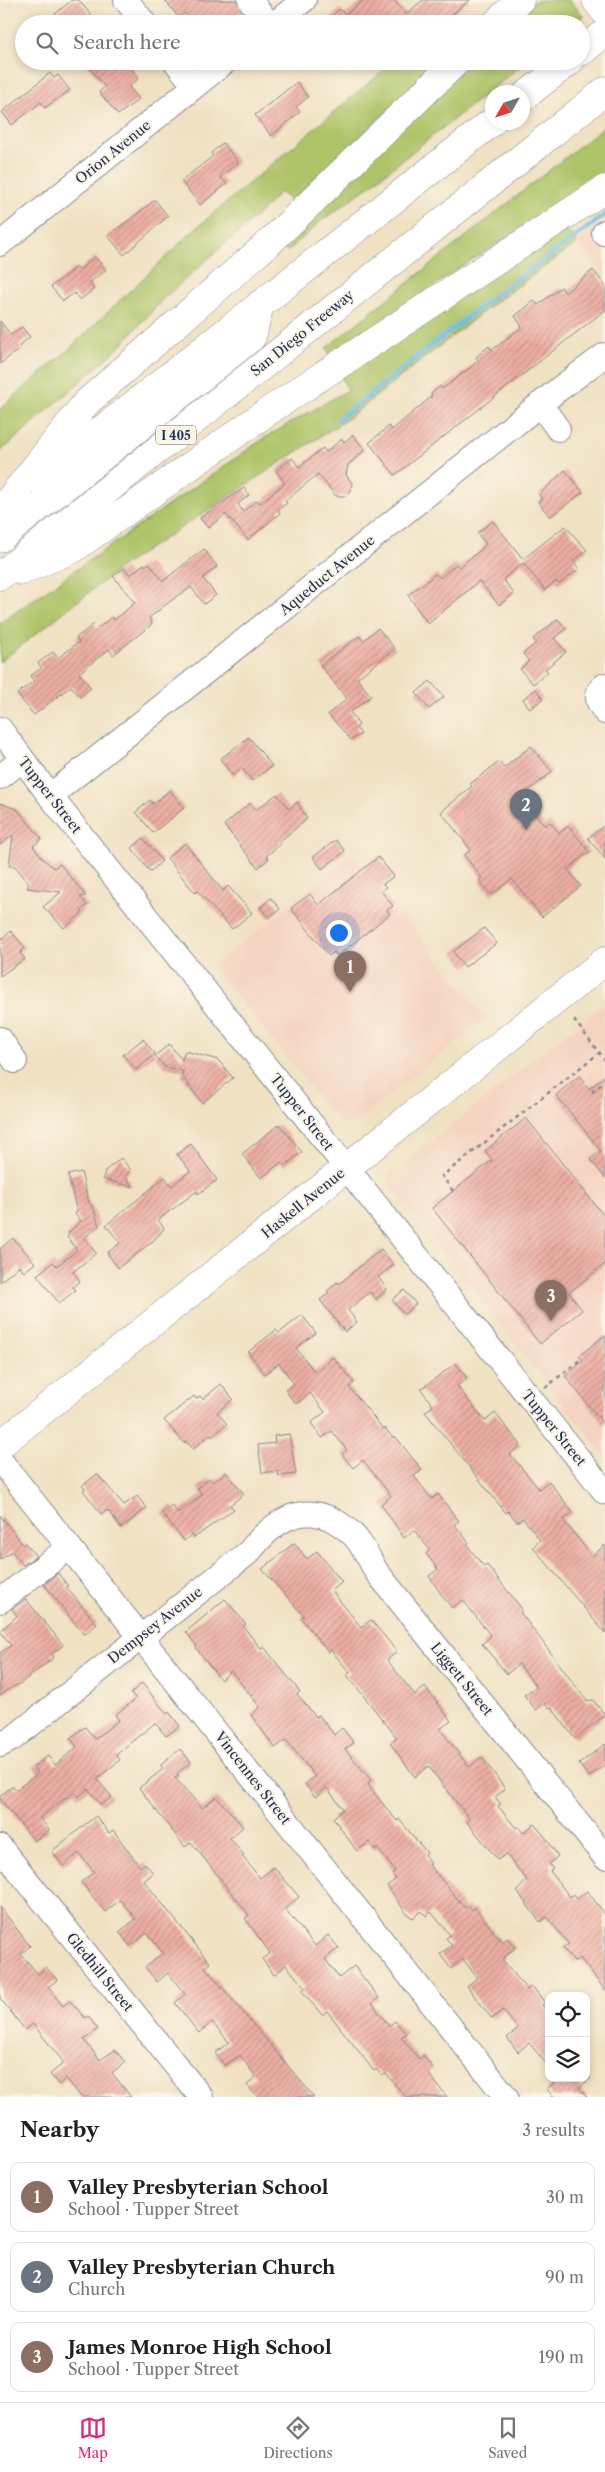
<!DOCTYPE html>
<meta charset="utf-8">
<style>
body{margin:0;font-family:"Libre Caslon Text",serif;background:#f6f6f6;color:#202124}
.controls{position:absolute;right:15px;bottom:15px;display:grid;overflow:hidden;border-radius:10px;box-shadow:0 2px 8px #0003}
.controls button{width:45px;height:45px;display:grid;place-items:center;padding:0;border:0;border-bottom:1px solid #e0e0e0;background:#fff;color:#202124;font:25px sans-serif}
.compass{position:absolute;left:485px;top:85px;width:45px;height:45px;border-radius:50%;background:#fff;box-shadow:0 2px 8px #0003;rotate:231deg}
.you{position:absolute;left:338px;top:932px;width:18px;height:18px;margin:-12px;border:4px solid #fff;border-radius:50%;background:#1a73e8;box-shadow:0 0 0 8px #1a73e833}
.badge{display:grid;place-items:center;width:32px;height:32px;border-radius:50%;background:#db2777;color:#fff;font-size:16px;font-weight:700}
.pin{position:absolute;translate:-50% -41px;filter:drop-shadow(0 1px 2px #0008)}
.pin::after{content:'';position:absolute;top:26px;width:18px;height:15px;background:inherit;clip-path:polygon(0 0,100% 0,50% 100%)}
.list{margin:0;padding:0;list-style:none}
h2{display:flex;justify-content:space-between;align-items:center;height:65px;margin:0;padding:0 20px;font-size:21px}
h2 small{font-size:16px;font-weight:400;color:#757577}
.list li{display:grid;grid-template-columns:32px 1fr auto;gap:15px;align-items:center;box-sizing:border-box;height:70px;margin:0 10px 10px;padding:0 10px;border:1px solid #e0e0e0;border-radius:10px}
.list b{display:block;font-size:19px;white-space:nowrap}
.list p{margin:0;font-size:16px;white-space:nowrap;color:#757577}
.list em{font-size:16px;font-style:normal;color:#757577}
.icon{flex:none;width:28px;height:28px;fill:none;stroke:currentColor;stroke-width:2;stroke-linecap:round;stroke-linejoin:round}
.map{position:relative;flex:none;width:605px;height:2097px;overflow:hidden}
.search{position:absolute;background:#fff;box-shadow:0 2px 8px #0003;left:15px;right:15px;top:15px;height:55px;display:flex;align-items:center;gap:12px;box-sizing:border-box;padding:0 18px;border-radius:28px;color:#757577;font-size:19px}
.sheet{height:305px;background:#fff}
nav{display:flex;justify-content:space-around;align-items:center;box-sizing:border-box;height:70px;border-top:1px solid #e0e0e0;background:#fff;font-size:14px;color:#757577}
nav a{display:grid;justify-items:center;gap:2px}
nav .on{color:#db2777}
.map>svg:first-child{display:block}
.built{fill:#f4d3c0}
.grass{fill:#aec469;stroke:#647a64}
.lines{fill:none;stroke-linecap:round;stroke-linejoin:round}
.stream{stroke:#6cbde7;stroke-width:4.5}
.building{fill:url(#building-hatch)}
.minor-casing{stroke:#868890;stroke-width:26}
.major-casing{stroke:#868890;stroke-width:29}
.highway-casing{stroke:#868890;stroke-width:29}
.path{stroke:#868890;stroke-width:2.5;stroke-dasharray:4 4;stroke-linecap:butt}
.minor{stroke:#fff;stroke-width:24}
.major{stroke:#fff;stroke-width:28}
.highway{stroke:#fff;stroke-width:28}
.labels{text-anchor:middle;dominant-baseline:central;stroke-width:4;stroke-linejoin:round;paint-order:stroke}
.shield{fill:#fcf5e5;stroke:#5e6a86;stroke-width:1}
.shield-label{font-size:12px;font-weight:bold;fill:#1b2f5e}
.street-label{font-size:14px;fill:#1b2f5e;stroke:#fcf5e5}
</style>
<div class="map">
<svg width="605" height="2097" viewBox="0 0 605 2097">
<defs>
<pattern id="building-hatch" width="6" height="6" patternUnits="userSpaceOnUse" patternTransform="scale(1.25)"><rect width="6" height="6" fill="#eeafa3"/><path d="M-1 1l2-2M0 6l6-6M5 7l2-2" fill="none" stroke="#c08f88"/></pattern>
</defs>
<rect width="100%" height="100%" fill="#fcf5e5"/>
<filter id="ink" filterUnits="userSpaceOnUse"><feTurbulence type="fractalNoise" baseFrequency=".02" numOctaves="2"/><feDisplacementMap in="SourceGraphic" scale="10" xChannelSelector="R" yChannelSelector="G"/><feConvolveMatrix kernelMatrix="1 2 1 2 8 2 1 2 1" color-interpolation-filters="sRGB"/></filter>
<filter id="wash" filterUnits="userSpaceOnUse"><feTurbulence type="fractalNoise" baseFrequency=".0096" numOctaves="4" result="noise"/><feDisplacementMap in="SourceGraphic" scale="20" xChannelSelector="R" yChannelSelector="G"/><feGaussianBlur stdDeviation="1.12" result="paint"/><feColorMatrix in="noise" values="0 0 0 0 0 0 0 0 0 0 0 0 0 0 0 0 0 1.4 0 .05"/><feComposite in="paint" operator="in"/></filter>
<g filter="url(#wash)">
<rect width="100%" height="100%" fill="#f0e1c2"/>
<path class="built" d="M605,222V278L577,243Z
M353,855L486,1018L356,1122L346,1125L336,1119L213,966Z
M605,1003V1456L390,1186L388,1179L391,1173Z"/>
<path class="grass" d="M536,0H570L583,16L574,24H511Z
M453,14L472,24H440Z
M395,61H441L291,201L280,192L260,213L165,297L115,351L0,452V409L66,352L195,229Z
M471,61H527L368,187L320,222L288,251L276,244Z
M605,126V176L459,268L332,359L326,348Z
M565,227L577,243L493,304L347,419L124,565L0,662V623L266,437L348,390L341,377Z"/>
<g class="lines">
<path class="stream" d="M338,420L489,300L605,215"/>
</g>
<g id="blocks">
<path class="building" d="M72,0H79L98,24H43Z
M165,0H237L244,14L233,24H193L185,13L179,18Z
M364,0H394L406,14L423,0H470L440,24H322L340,9L345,15Z
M84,61H126L139,78L129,87L139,99L118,115L99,92L105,87Z
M50,73L54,78L58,75L70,90L45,108L41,102L12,125L2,112Z
M297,82L308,97L296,107L300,112L271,136L255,115Z
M223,143L238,162L220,177L227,184L200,205L181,181L213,156L211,153Z
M155,200L168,216L124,255L108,236Z
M95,257L106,270L89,283L94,289L80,300L74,293L63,301L51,287L76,267L79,270Z
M593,270L605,285V310L395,475L369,443L389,426L392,430L432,396L431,394L440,386L442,389L472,366L478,360L476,357L489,346L492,350L522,327L515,316L534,301L538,305L561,287L565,293Z
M0,321L11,335L22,327L30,337L19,346L21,348L0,364Z
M353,435L365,450L348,465L346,475L352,483L351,491L346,496H336L318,474L285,501L287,503L278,510L280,513L248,540L226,514L208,528L200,518L244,488L249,495L238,504L243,512L257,500L260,503L285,483L276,471L292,458L299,467L323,448L326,452L342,439L344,442Z
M565,470L583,492L550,517L538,502L542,499L539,495Z
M493,521L523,559L565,526L587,550L573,561L579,569L559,584L556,581L545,590L523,563L503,579L514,594L499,605L479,581L428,624L408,595L436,574L440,578L456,564L459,567L483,548L482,547L486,544L477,533Z
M204,549L217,566L203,578L216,595L204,604L191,587L182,594L181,593L149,618L152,623L151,625L113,655L109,649L79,673L91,688L80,697L71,686L34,715L17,694L34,681L30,676L42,668L38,663L53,652L58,658L79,642L76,638L94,624L98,628L112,617L114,620L135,603L113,576L124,568L130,575L144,564L145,566L149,563L163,581Z
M558,619L566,629L554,638L566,652L545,669L548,672L533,684L520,669L529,661L523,654L536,643L533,639Z
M378,628L395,649L357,678L371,696L350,712L359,725L356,728L361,734L351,740L328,714L347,699L320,665L359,636L363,641Z
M430,681L444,697L429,709L416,693Z
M536,689L543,699L530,709L523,699Z
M249,737L272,766L252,781L242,768L233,776L220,759Z
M531,746L552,772L524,794L527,798L524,800L545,826L550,822L559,833L569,826L589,852L567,869L581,886L542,917L512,879L491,895L479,880L482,878L464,855L471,850L441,812L472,786L470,784L499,762L504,768Z
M170,790L184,808L153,833L136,812L150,800L153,804Z
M277,794L289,809L297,802L307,819L279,842L281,844L266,856L269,859L258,868L224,825L250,803L256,810Z
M0,803L17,809L42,839L33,846L43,859L54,868L60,864L86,896L80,897L87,905L81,910L83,912L64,928L43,907L61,892L27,888L29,883L15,866H9L13,835L0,845Z
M605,825V859L588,838Z
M143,838L162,861L150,872L132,848Z
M336,840L345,851L322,869L313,857Z
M185,843L223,891L228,886L252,913L232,929L201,895L197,891L195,893L167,858Z
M378,857L394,876L383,884L386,887L381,891L393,906L387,910L390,914L337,956L334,952L329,956L291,908L310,894L318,905Z
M271,898L280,909L269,918L260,907Z
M484,928L497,943L465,967L453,952Z
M11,931L25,948L20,953L25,959L0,976V940Z
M143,1039L155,1054L136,1070L123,1055Z
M169,1044L182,1060L185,1051L218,1060L233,1078L202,1103L182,1076L183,1071L165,1067L155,1056Z
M580,1075L589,1089L605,1076V1178L590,1159L601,1151L556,1095Z
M526,1118L605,1217V1264L569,1293L582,1310L540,1344L432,1208L492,1160L485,1151Z
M279,1124L302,1152L284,1166L281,1162L261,1178L242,1154Z
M191,1144L217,1180L198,1194L197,1191L158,1220L164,1228L163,1230L153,1241L118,1268L107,1253L120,1243L106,1225L165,1177L171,1186L190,1171L177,1154Z
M121,1158L131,1170L125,1176L133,1187L103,1179L105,1171Z
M81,1172L89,1203L94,1209L99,1226L84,1238L96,1253L73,1272L80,1281L73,1287L76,1290L59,1303L37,1275L53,1262L57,1266L77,1250L67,1237L69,1235L68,1233L81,1221L75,1214L77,1212L68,1175Z
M13,1238L35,1263L24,1272L19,1266L0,1282V1249Z
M381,1249L394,1265L378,1277L387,1289L376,1299L370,1292L348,1310L357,1322L345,1332L320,1300L329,1293L327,1291L337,1282L339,1284Z
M404,1290L416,1304L404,1314L392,1300Z
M302,1315L316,1333L296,1348L315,1372L333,1357L354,1383L349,1387L383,1429L385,1428L393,1438L395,1436L422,1470L414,1476L432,1499L438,1494L459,1521L454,1524L469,1543L467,1545L484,1567L487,1565L522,1609L520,1612L587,1701L593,1700L605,1715L575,1739L551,1707L549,1708L545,1703L536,1710L524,1695L537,1687L519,1664L507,1674L482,1644L491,1636L463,1600L452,1608L441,1594L429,1576L438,1569L426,1554L430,1550L414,1530L404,1538L381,1504L391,1496L363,1460L353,1468L342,1454L347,1450L332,1431L322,1438L311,1423L325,1412L310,1393L296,1404L285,1390L294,1384L279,1363L265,1374L248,1352L276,1330L279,1333Z
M605,1335V1426L565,1376L583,1361L579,1356Z
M456,1363L467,1378L457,1386L485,1421L495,1413L521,1445L510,1454L539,1489L549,1481L573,1513L563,1520L592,1556L605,1545V1633L533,1547L540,1540L523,1518L517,1522L508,1511L506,1513L425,1412L433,1406L421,1389Z
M221,1384L233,1399L217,1412L227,1424L212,1437L210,1434L193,1449L186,1441L184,1443L164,1420L194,1396L196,1399L200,1396L203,1399Z
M289,1434L296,1474L279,1476L278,1471L262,1473L258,1445L275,1443L274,1436Z
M226,1472L244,1494L230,1505L234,1509L194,1538L191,1535L184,1541L162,1513L172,1505L177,1512L181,1511L202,1495L198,1488L209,1478L213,1482Z
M97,1474L124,1505L137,1496L147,1508L121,1528L108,1510L101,1514L83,1490L85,1489L82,1486Z
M0,1515L23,1545L25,1543L36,1556L23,1565L12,1551L0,1560Z
M294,1543L307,1559L317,1551L342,1582L332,1591L361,1627L371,1620L386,1638L397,1652L387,1660L415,1695L425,1687L437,1702L451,1721L440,1729L469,1767L481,1757L493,1772L505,1789L495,1797L501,1804L498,1806L516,1828L518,1826L523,1833L534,1824L546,1838L558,1856L549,1864L553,1869L550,1871L570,1897L574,1894L577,1899L587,1891L605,1914V1990L580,1958L574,1962L563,1948L569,1944L547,1917L540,1922L530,1909L517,1891L527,1880L506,1854L498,1860L467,1822L469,1818L428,1766L415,1777L390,1743L397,1738L347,1675L350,1673L331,1650L328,1652L301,1618L304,1616L262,1569Z
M58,1573L68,1586L66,1587L97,1624L84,1635L44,1584Z
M26,1599L63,1645L52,1654L54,1657L20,1684L14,1686L0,1696V1653L11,1645L0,1631L17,1616L12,1609Z
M225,1599L246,1624L243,1626L261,1649L264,1647L300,1692L297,1694L316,1717L319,1715L334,1735L342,1728L354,1743L345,1749L371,1780L368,1782L370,1788L397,1821L399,1819L427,1853L425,1855L431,1864L429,1865L465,1908L468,1905L472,1910L475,1908L502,1942L507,1938L515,1948L502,1959L527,1990L532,1986L545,2003L542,2005L549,2012V2067L529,2043L518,2052L507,2038L518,2029L503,2010L492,2019L467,1986L477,1978L463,1959L451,1969L440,1954L452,1945L446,1938L450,1935L431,1912L426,1916L421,1911L413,1918L407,1914L387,1886L396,1879L392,1874L395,1871L377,1848L375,1850L369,1842L357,1851L333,1818L343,1809L327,1788L315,1797L305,1784L315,1776L286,1740L275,1748L251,1715L260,1707L231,1671L221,1680L196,1648L197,1647L186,1632Z
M142,1683L167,1714L169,1712L180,1726L166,1736L155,1723L130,1743L116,1755L120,1760L97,1779L112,1797L101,1805L88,1789L78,1797L75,1792L67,1798L66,1797L40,1818L49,1830L34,1841L0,1799V1796L13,1786L16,1790L38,1773L33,1767L48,1756L55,1765L77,1747L70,1738L85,1727L95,1739L119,1720L115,1715L136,1699L131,1693Z
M605,1744V1765L589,1777L579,1764Z
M180,1749L191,1762L177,1773L179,1776L175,1778L202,1808L216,1797L233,1815L243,1827L230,1838L244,1855L242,1856L260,1878L274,1867L299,1897L285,1909L315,1946L328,1935L339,1948L325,1959L339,1978L354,1966L379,1998L372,2003L389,2026L395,2021L406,2034L401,2037L419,2059L423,2055L433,2068L428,2073L447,2097H406L386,2074L382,2076L376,2069L374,2071L327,2011L322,2015L302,1991L305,1988L286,1965L274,1975L262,1959L270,1953L245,1918L249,1915L191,1842L185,1847L139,1788L163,1769L161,1765Z
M96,1816L109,1833L113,1830L140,1867L145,1863L153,1873L144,1881L210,1963L205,1967L314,2097H257L247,2085L256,2077L240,2055L225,2066L215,2053L229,2042L212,2022L199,2033L175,2003L185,1994L168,1973L157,1982L145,1967L163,1953L147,1933L130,1946L119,1932L136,1919L120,1900L105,1912L81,1882L94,1872L79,1853L63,1866L52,1851Z
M0,1907L30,1946L21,1954L38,1974L46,1967L57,1980L48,1987L63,2006L70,2001L85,2018L88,2016L98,2029L84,2040L100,2060L115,2050L125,2062L112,2073L131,2097H81L66,2078L59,2085L50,2074L64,2063L33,2024L25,2030L0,1998Z
M560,2078H591L579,2088L587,2097H553L547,2089Z"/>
</g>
</g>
<g filter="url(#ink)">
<use href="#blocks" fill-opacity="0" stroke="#868890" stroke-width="1"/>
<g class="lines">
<g class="minor-casing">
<path id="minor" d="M126,0L145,24
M250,0L269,24
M274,24L304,0
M175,61L195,86
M604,233L605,232
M0,244L226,61
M540,404L558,429
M605,685C594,693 597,702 605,712
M0,729L50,796L605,1492
M0,777L22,760
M50,796L559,389L605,355
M0,1039L15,1061
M0,1460L506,2097
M0,1601L68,1548
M0,1745L12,1739L249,1552C271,1524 299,1501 335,1521C343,1526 350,1531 356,1538C364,1548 370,1560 376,1571L605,1857
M0,1847L201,2097"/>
</g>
<g class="major-casing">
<path id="major" d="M596,0L605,12
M0,1445L605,961"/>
</g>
<g class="highway-casing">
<path id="highway" d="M495,24L520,0
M581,52L605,33
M522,98L570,61
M38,480L492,122
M2,509L86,403L272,240L457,61
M0,538L252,337L260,304
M21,571L73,549L267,412L605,189
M0,576L605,91"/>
</g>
<path class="path" d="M574,1020L605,1060
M592,1092L605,1081
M453,1191L442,1176L599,1053
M545,1388L581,1359"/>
<use href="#minor" class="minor"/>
<use href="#major" class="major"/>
<use href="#highway" class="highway"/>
</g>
</g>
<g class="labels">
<rect class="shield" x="156" y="425.5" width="40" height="19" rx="4"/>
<g class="shield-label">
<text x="176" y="435">I 405</text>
</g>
<g class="street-label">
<text transform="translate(113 152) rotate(-39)">Orion Avenue</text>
<text transform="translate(302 333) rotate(-39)">San Diego Freeway</text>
<text transform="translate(327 575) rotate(-39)">Aqueduct Avenue</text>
<text transform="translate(50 795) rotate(52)">Tupper Street</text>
<text transform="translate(302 1112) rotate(52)">Tupper Street</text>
<text transform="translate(303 1203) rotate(-39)">Haskell Avenue</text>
<text transform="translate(554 1428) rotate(51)">Tupper Street</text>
<text transform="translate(155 1625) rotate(-38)">Dempsey Avenue</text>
<text transform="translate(462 1679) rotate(51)">Liggett Street</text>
<text transform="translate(253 1778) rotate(52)">Vincennes Street</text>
<text transform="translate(100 1972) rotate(51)">Gledhill Street</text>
</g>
</g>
</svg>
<div class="controls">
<button><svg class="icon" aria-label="locate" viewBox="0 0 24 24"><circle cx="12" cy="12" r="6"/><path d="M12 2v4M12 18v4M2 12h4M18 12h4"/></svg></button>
<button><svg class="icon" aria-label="layers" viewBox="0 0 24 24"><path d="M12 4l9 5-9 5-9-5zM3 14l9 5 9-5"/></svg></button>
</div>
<svg class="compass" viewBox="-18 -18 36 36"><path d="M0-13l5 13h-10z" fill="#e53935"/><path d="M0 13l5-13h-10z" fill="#757577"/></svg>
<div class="you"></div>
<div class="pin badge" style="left:350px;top:992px;background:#8d6e63">1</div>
<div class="pin badge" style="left:526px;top:830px;background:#6b7280">2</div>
<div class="pin badge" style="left:551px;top:1321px;background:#8d6e63">3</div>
<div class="search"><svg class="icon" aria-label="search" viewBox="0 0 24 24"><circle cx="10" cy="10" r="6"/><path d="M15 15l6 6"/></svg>Search here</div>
</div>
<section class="sheet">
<h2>Nearby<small>3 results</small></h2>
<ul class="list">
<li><span class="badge" style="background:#8d6e63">1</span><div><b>Valley Presbyterian School</b><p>School · Tupper Street</p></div><em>30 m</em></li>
<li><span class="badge" style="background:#6b7280">2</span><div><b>Valley Presbyterian Church</b><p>Church</p></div><em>90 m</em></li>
<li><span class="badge" style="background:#8d6e63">3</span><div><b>James Monroe High School</b><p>School · Tupper Street</p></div><em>190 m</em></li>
</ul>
</section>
<nav>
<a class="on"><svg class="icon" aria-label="map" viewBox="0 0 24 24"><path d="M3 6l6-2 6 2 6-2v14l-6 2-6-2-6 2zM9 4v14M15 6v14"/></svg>Map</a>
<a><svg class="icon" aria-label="directions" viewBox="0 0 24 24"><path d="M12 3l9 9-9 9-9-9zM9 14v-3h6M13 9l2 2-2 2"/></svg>Directions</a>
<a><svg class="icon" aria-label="saved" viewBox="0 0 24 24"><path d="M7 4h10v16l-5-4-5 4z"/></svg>Saved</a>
</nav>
